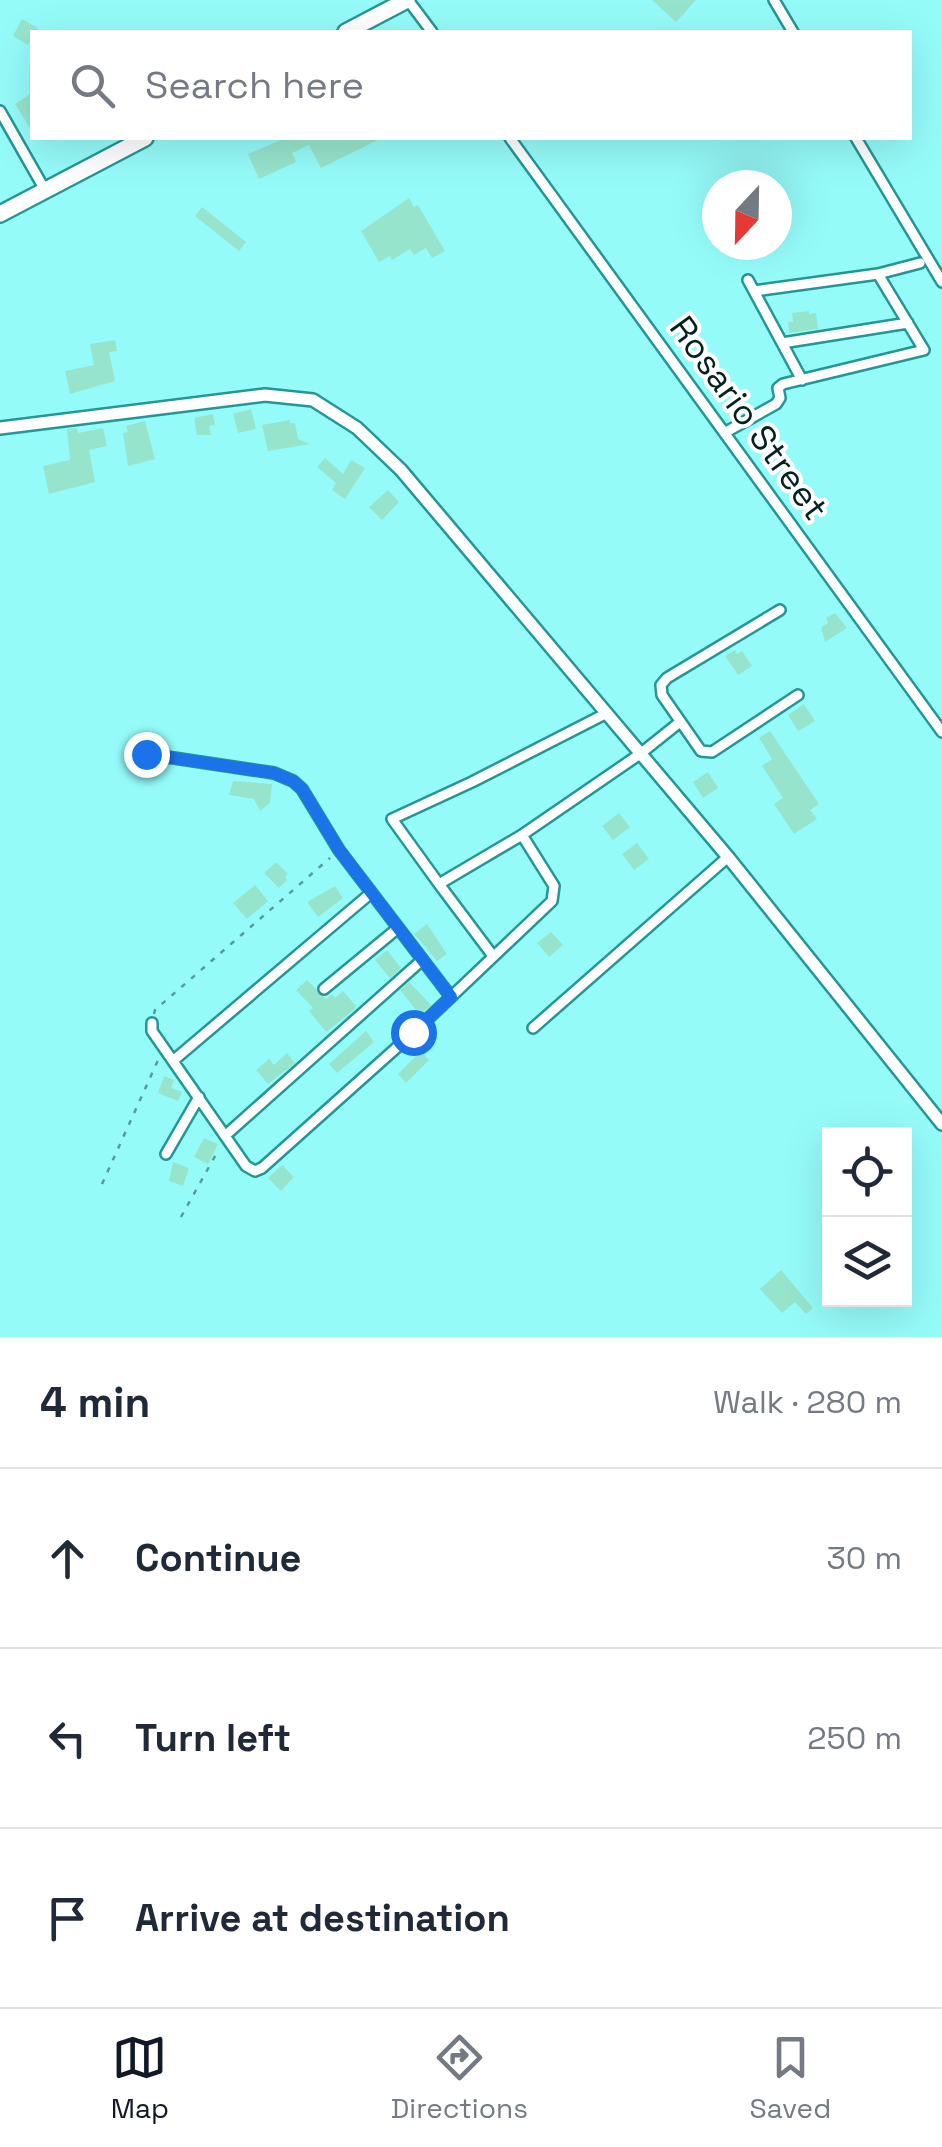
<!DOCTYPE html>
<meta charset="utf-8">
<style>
body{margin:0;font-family:"Space Grotesk",sans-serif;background:#f6f6f7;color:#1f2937}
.controls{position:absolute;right:30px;bottom:30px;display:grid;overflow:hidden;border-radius:0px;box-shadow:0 10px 40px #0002}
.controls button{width:90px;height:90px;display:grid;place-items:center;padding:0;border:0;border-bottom:2px solid #e0e1e3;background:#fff;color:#1f2937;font:50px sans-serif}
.compass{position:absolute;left:702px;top:170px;width:90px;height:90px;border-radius:50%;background:#fff;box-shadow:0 10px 40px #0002;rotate:202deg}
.stop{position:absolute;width:30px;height:30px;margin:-22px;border:8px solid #1a73e8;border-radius:50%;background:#fff}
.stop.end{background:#1a73e8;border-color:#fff;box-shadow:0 2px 10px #0008}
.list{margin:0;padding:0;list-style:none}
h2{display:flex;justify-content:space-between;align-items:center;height:130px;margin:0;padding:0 40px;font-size:42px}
h2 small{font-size:32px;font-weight:400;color:#747a83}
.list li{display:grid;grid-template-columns:65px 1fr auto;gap:30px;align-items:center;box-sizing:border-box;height:180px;padding:0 40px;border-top:2px solid #e0e1e3}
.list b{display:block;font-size:38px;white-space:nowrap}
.list em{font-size:32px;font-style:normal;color:#747a83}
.icon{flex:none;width:55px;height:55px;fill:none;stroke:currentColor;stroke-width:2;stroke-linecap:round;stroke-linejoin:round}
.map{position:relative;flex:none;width:942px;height:1337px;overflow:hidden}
.search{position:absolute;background:#fff;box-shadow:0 10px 40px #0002;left:30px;right:30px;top:30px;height:110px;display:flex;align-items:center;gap:25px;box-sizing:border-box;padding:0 35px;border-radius:0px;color:#747a83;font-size:38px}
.sheet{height:670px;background:#fff}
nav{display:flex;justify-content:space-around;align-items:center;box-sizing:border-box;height:140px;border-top:2px solid #e0e1e3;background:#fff;font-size:28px;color:#747a83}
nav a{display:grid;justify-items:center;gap:5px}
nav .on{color:#111827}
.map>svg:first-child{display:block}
.building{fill:#97e4cd}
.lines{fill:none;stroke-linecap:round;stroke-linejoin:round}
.minor-casing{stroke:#249695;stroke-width:14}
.tertiary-casing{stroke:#249695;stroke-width:16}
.trunk-casing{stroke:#249695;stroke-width:20}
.path{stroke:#549c9a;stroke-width:2.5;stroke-dasharray:5 8;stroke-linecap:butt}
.minor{stroke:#fff;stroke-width:9}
.tertiary{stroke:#fff;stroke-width:11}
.trunk{stroke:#fff;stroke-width:15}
.route{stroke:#1a73e8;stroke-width:12}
.labels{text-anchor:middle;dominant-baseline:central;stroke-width:8;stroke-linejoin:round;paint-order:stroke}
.street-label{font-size:35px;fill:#002120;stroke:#fff}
</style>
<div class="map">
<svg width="942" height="1337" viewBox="0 0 942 1337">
<rect width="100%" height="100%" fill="#95fbf9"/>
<path class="building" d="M652,0H696L676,22Z
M22,19L38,28L28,45L13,36Z
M32,93V131L15,104Z
M285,138H382L321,168L309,145L292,153L296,162L259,179L248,154Z
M409,198L414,207L418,205L445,251L432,258L426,248L414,255L410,249L392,260L390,256L379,262L361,231Z
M202,207L246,242L239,251L195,216Z
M809,311V314L816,313L818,329L789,333L788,322H793L792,313Z
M115,340L117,351L109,352L115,381L70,394L65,371L94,365L90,344Z
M251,409L256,429L238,433L233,414Z
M213,414L215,425L209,426L211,435H197L194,418Z
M290,420V423H295L298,439L310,444L268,451L262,425Z
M145,421L155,459L128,466L123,433L128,432L126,426Z
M77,428L78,433L103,428L107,446L89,450L95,482L49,494L43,466L70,460L67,429Z
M325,458L343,474L351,460L365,468L345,499L332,490L336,483L317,467Z
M388,490L399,502L382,520L369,507Z
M835,613L847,628L825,642L821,627L828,623L826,618Z
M735,650L737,654L742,651L752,666L738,675L725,656Z
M804,704L815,721L798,731L788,715Z
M770,731L819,804L810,810L817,819L794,834L774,804L783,798L762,766L772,759L759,738Z
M708,772L718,788L703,798L693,782Z
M233,781L272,784L270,803L260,811L254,799L229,795Z
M619,813L630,827L613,840L602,826Z
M637,843L649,859L634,870L622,854Z
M276,862L288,874L285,877L287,880L279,888L264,873Z
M255,885L268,901L247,919L233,903Z
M335,886L343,898L318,917L307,902Z
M427,924L447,954L437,961L414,934Z
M551,932L563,945L549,957L537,943Z
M387,950L401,968L390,978L375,960Z
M307,980L326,999L332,994L335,998L343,991L356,1006L355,1009L326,1032L309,1011L313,1008L296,990Z
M409,982L431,1005L420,1015L400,990Z
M366,1031L374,1042L337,1073L329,1064Z
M421,1051L429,1060L406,1083L398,1074Z
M287,1053L295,1063L268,1084L256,1070L269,1059L274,1065Z
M164,1076L174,1080L171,1088L182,1092L178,1101L158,1093Z
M204,1138L218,1144L208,1164L194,1157Z
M173,1162L189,1168L183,1186L169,1181Z
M282,1165L294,1177L281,1191L268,1178Z
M781,1270L813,1308L806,1314L795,1302L782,1313L760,1289Z"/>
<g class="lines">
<g class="minor-casing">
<path id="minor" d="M408,0L432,32
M774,0L793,32
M0,111L45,190
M510,138L942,732
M856,138L942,282
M748,280L802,380
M754,291L878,274L920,263
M782,343L908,323
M726,432L776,404L780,398L778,388L783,384L924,350L878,274
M780,610L667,678L661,685L662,695L701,751L712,752L798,695
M147,754L274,773L293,781L302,789L339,850L451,997
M439,884L392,819L472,782L605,714
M493,956L439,884L522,835
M324,989L398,928
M152,1023V1031L246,1166L255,1171L262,1168L413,1033L552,901L554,886L522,835L640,754L680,722
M533,1028L728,857
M174,1060L371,893
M227,1134L421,961
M166,1154L199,1097"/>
</g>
<g class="tertiary-casing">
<path id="tertiary" d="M0,428L265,395L313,400L357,428L401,470L728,857L942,1124"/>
</g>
<g class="trunk-casing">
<path id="trunk" d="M346,32L407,0
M0,214L145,138"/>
</g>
<path class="path" d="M154,1014L155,1010L330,858
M102,1184L159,1058
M181,1217L219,1149"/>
<use href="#minor" class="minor"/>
<use href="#tertiary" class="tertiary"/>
<use href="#trunk" class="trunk"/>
</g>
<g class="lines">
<path class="route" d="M146,754L274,773L293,781L302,789L339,850L451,997L413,1032"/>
</g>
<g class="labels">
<g class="street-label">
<text transform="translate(749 418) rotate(54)">Rosario Street</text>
</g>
</g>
</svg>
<div class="controls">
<button><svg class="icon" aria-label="locate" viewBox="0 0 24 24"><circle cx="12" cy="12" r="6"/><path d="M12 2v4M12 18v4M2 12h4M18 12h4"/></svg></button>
<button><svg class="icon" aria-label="layers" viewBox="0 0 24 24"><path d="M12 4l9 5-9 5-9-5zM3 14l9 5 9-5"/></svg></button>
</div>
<svg class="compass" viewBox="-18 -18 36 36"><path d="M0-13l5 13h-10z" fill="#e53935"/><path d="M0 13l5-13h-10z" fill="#747a83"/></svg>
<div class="stop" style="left:413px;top:1032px"></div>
<div class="stop end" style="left:146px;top:754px"></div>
<div class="search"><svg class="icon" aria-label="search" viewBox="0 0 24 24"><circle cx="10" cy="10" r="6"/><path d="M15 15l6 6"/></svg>Search here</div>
</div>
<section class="sheet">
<h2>4 min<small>Walk · 280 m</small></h2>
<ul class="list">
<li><svg class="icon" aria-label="ahead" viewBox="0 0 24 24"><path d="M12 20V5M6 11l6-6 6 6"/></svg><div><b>Continue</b></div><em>30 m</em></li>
<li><svg class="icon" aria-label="left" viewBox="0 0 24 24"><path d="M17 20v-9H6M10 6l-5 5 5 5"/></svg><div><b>Turn left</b></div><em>250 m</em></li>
<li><svg class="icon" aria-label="arrive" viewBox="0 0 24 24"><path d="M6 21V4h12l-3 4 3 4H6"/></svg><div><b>Arrive at destination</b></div></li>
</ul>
</section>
<nav>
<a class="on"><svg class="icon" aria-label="map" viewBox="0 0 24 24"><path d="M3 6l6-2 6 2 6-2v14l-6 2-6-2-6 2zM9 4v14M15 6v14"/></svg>Map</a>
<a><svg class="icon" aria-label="directions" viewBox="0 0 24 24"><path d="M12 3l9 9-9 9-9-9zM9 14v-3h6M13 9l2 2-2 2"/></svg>Directions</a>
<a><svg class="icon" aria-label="saved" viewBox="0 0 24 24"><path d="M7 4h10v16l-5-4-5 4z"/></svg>Saved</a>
</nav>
